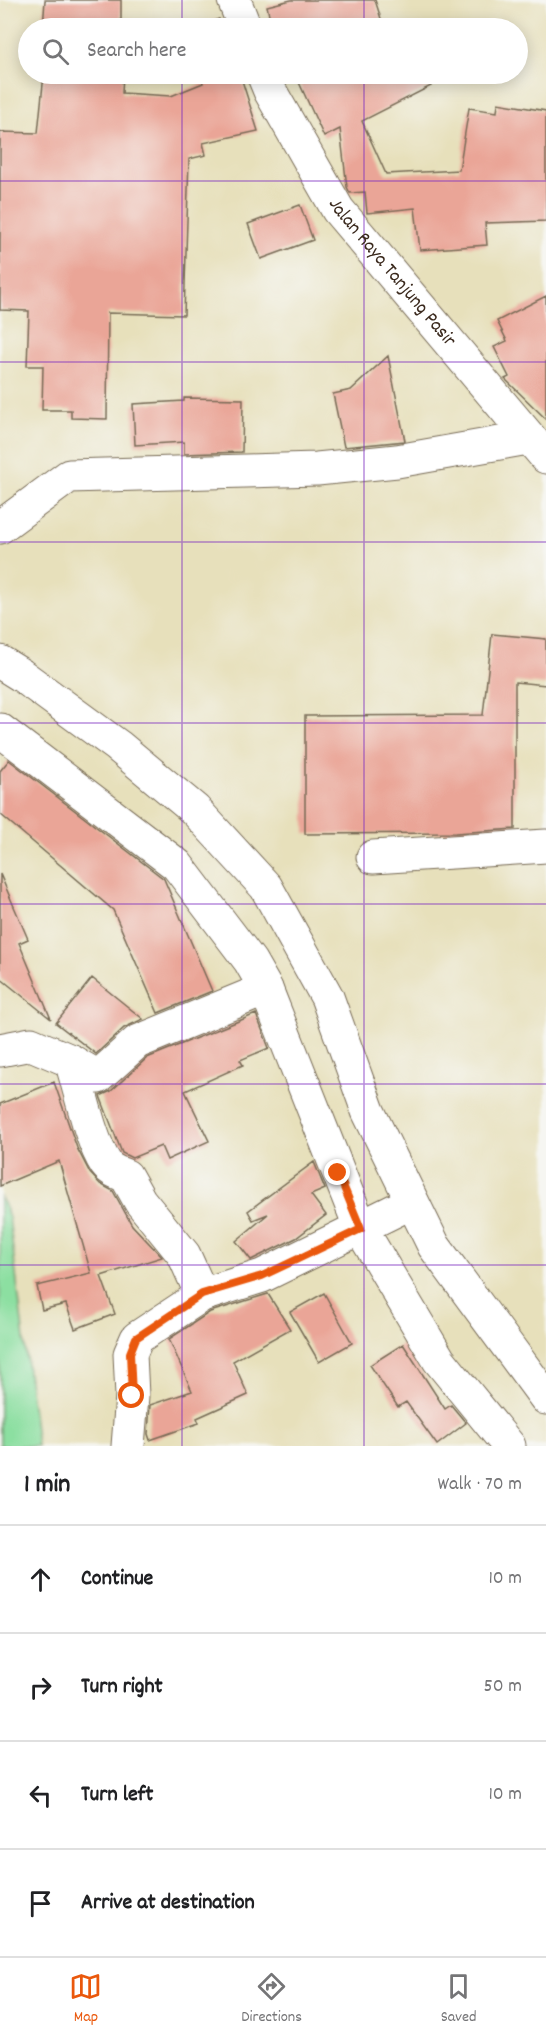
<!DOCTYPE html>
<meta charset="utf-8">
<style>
body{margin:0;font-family:Dekko,sans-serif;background:#f6f6f6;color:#202124}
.stop{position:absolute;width:18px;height:18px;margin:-14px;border:4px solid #ea580c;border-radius:50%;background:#fff}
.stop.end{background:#ea580c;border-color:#fff;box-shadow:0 2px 6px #0008}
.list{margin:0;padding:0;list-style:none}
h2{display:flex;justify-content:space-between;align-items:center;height:78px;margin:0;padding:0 24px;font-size:26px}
h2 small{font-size:20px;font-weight:400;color:#757577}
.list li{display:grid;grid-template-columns:39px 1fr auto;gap:18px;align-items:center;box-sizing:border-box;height:108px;padding:0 24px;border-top:2px solid #e0e0e0}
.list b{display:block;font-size:22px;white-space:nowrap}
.list em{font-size:20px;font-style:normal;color:#757577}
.icon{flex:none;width:33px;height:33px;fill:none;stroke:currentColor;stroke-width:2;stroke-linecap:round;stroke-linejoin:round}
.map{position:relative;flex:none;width:546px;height:1446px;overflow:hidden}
.search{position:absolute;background:#fff;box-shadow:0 3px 15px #0003;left:18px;right:18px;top:18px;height:66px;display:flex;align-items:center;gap:15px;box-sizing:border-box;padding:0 21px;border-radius:33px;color:#757577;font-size:22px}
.sheet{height:510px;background:#fff}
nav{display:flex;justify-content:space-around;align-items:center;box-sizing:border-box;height:84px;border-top:2px solid #e0e0e0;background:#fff;font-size:16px;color:#757577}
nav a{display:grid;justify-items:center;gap:3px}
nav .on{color:#ea580c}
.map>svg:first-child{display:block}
.green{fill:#8cdfa1;stroke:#648460;stroke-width:1.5}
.building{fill:#eaa597}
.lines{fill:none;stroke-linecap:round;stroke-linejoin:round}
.minor-casing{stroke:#776a55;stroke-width:35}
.minor{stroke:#fff;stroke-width:33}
.route{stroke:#ea580c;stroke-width:8}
.grid{fill:none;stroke:#7b2cbf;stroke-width:1.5;stroke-opacity:0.55}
.labels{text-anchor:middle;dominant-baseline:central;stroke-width:6;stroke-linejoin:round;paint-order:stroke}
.street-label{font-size:20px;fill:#3b2a1e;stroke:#f6f6f2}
</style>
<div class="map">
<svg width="546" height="1446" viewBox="0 0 546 1446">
<rect width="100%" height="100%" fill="#f6f6f2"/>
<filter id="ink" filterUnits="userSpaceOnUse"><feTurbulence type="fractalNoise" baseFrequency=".0167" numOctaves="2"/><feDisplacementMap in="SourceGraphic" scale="12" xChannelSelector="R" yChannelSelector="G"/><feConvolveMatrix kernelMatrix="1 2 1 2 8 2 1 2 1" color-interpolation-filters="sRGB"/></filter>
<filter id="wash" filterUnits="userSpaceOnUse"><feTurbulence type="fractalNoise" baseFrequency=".008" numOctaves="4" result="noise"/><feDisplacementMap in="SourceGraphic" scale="24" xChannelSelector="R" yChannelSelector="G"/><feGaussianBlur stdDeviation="1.35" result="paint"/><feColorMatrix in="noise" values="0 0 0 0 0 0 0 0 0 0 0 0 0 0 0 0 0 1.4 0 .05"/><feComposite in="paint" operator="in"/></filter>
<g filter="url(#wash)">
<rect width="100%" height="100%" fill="#e7e0bb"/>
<path class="green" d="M0,1196L9,1217L37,1446H0Z"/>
<g id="blocks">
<path class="building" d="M45,0H121V28H43Z
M291,0H375L384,28H272L267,6Z
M219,19L223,28H194Z
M44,74H123L122,93L171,96L203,83L200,74H240L258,131L203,143L206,155L189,159L184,315L108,313L107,419L71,418V410H42L43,366H27L29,311L0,310V132L38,133Z
M307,74H424L431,86L362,121L386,174L459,170L469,108L497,112L498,103L546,111V221L485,223L487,245L420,250L415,208L367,213L365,192L350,193L347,187L340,129L324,137L297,78Z
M300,205L313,240L261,259L248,224Z
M546,296V419L505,379L509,377L494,347L507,341L497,321Z
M388,356L405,441L344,447L333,394L351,390Z
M184,398L243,399L242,452L184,454V442L135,445L133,404L184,401Z
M492,634L546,639V685L515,682V829L455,833L305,834V716L483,715Z
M9,760L164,879L212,991L158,1013L113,910L0,814V771Z
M0,874L28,939L19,943L51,1019L0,978Z
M92,978L143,1019L124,1028L96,1054L56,1023Z
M256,1014L269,1048L240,1060L243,1065L185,1091L209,1141L167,1160L161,1146L132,1158L122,1153L100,1096L111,1091L147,1058Z
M54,1082L77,1148L90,1173L100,1184L113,1191L132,1225L162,1257L101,1276L115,1314L75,1329L66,1304L42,1310L37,1286L91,1273L59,1161L0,1186V1104Z
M314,1162L325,1189L311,1195L326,1215L296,1238L251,1260L236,1241L268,1214L253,1220L248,1211Z
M324,1293L352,1343L319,1362L290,1312Z
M268,1294L290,1329L233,1361L248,1395L197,1418L199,1423L150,1440L148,1434L150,1405L192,1391L169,1339L210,1312Z
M403,1344L445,1409L451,1405L466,1423L437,1445L406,1402L398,1407L370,1365Z"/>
</g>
</g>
<g filter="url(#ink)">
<use href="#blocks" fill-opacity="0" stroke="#776a55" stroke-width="1.5"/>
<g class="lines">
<g class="minor-casing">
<g id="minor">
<path d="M234,0L245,28"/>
<path id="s1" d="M263,74L270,91L338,210L546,457"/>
<path d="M0,527L69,476L317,469L397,461L528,438"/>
<path d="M0,662L21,675L118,746L195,810L266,887L327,997L368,1111L434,1246L546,1398"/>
<path d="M0,730L177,865L250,961L266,989L361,1229L439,1360L509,1446"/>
<path d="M373,857L546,846"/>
<path d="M0,1050L31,1044L71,1061L98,1077L137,1042L266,989"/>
<path d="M71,1061C80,1089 90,1140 106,1164C111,1171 119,1173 126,1176L140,1201L184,1255L202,1295"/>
<path d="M128,1446L132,1396L130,1354L137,1338L202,1295L262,1276L412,1202"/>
</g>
</g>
<use href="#minor" class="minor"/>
</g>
</g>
<g class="lines" filter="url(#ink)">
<path class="route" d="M132,1396L130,1353L136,1338L202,1294L262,1276L361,1229L338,1173"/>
</g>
<path class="grid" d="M182,0V28M364,0V28M182,74V1446M364,74V1446M0,181H546M0,362H546M0,542H546M0,723H546M0,904H546M0,1084H546M0,1265H546"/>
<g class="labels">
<g class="street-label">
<text stroke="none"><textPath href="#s1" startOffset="238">Jalan Raya Tanjung Pasir</textPath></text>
</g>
</g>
</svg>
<div class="stop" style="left:132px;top:1396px"></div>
<div class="stop end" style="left:338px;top:1173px"></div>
<div class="search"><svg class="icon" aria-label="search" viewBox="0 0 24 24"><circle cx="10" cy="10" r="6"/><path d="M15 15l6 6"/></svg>Search here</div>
</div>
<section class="sheet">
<h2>1 min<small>Walk · 70 m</small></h2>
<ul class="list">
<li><svg class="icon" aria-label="ahead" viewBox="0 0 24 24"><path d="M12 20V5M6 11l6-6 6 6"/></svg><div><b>Continue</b></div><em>10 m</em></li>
<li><svg class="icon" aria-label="right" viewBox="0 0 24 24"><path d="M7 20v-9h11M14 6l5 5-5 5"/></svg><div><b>Turn right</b></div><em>50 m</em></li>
<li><svg class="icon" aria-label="left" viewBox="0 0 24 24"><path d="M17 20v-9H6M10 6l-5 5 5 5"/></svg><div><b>Turn left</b></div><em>10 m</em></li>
<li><svg class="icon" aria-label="arrive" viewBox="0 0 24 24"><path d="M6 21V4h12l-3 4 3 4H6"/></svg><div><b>Arrive at destination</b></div></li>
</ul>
</section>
<nav>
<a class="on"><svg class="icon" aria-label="map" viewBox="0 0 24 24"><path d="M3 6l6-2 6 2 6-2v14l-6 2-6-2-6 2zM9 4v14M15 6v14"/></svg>Map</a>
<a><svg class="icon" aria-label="directions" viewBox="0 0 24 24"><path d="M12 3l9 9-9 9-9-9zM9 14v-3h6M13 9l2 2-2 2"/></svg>Directions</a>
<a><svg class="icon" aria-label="saved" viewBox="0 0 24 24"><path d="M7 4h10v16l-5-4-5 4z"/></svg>Saved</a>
</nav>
